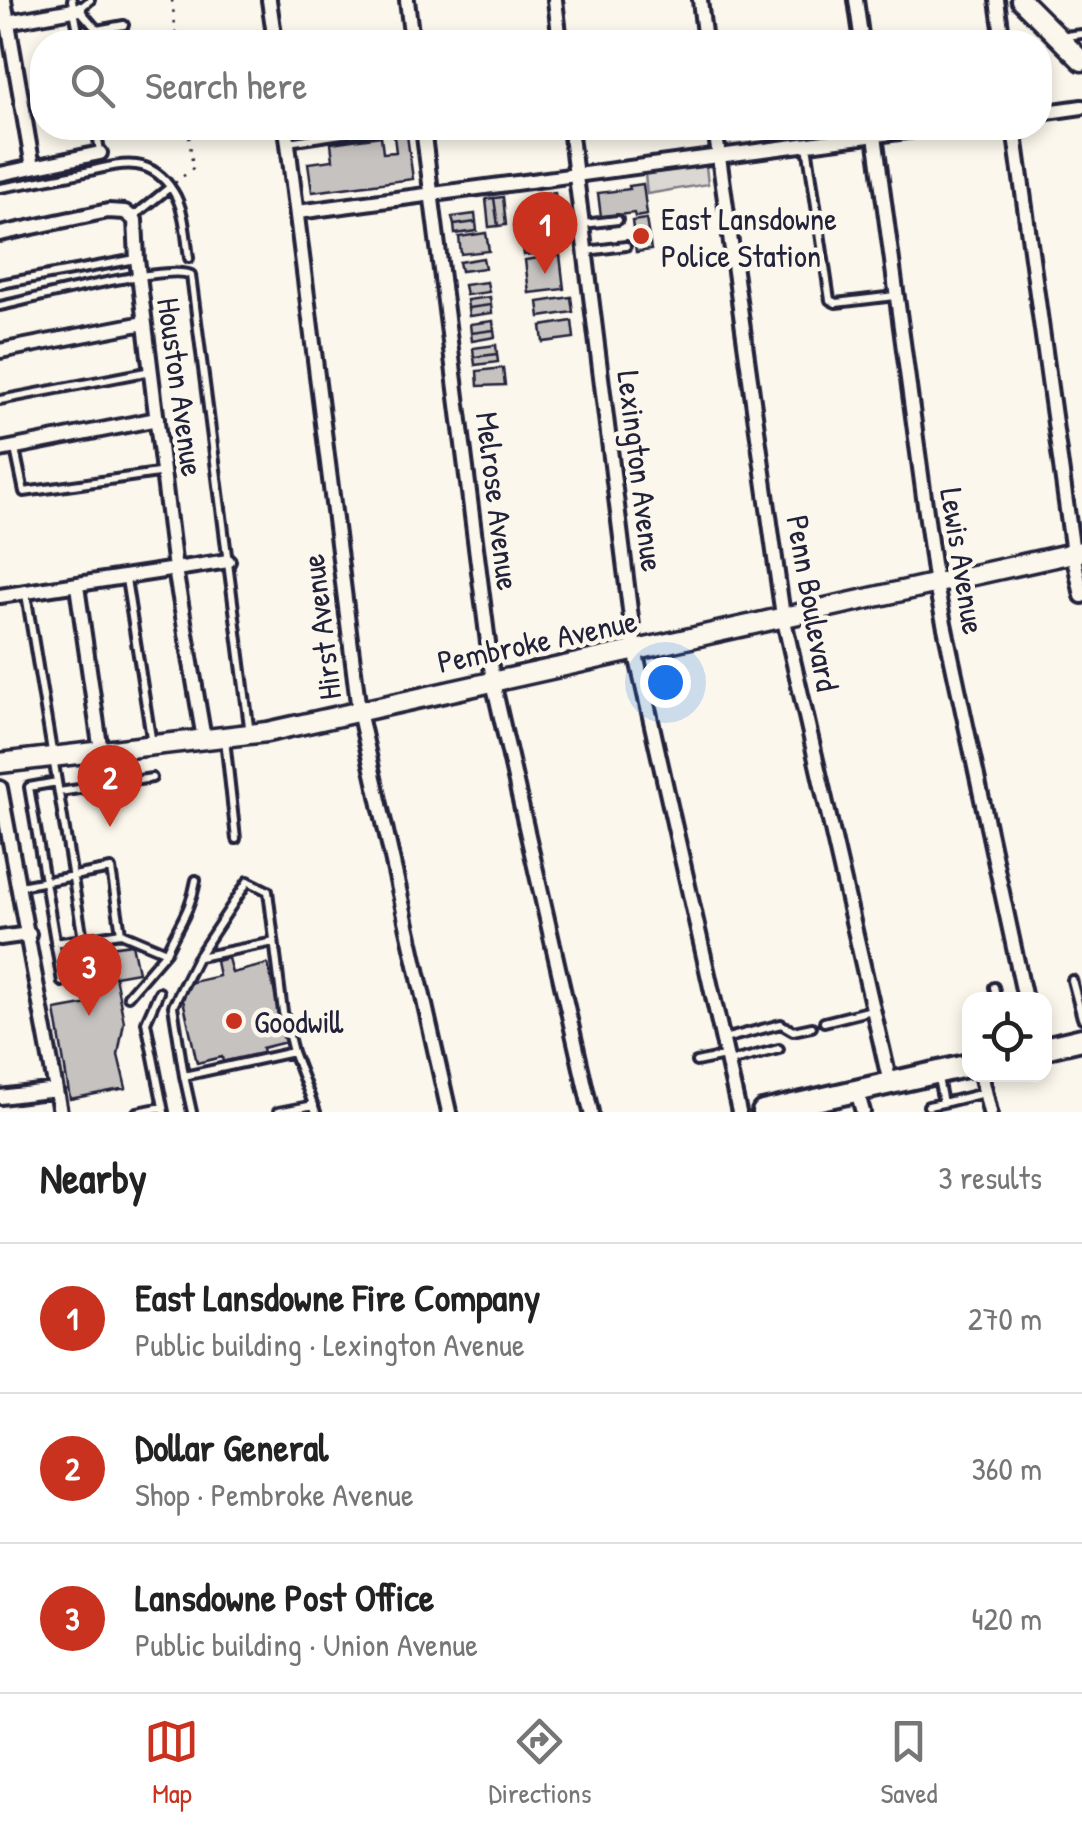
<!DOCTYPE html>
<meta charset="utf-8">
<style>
body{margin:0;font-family:"Patrick Hand",sans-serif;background:#f6f6f6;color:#222}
.controls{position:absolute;right:30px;bottom:30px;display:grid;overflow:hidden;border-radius:20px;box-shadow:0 5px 15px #0003}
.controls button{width:90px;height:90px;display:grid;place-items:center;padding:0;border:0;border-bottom:2px solid #e0e0e0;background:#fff;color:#222;font:50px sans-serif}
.you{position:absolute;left:665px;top:682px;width:35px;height:35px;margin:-25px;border:8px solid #fff;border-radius:50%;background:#1a73e8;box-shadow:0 0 0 15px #1a73e833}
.badge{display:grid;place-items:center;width:65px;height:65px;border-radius:50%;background:#c8321e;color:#fff;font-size:32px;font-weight:700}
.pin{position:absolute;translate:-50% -82px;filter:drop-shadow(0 2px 5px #0008)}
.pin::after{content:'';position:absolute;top:52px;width:35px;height:30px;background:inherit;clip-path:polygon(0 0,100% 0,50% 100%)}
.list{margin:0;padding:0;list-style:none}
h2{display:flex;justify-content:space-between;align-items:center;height:130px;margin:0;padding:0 40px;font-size:42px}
h2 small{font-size:32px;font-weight:400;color:#767676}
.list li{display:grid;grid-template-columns:65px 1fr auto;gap:30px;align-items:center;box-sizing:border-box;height:150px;padding:0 40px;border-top:2px solid #e0e0e0}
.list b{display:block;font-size:38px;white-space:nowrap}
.list p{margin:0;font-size:32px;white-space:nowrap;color:#767676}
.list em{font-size:32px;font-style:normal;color:#767676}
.icon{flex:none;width:55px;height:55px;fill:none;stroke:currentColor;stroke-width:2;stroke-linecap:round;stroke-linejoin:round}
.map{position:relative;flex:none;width:1082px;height:1112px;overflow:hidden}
.search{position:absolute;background:#fff;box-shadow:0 5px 15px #0003;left:30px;right:30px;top:30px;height:110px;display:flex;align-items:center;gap:25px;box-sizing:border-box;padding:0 35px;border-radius:40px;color:#767676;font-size:38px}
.sheet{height:580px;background:#fff}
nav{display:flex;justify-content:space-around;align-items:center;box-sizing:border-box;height:140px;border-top:2px solid #e0e0e0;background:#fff;font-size:28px;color:#767676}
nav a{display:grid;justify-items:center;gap:5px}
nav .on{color:#c8321e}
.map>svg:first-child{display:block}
.green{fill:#dbd8d3;stroke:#7e7d87;stroke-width:2.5}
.building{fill:#c6c2c0;stroke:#22223b;stroke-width:2.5}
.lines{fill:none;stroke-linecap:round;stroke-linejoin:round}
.lane-casing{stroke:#22223b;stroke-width:14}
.street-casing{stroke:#22223b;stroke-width:20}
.secondary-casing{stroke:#22223b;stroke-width:25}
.primary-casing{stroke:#22223b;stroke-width:28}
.path{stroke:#22223b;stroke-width:2.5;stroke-dasharray:2.5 8;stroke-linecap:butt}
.lane{stroke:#fbf7ec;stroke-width:6}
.street{stroke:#fbf7ec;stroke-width:12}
.secondary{stroke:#fbf7ec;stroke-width:18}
.primary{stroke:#fbf7ec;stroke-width:20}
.poi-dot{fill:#c8321e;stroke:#fbf7ec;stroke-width:4}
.labels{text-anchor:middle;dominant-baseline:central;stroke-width:9;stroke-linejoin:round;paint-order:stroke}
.poi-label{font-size:32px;fill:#22223b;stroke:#fbf7ec;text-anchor:start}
.street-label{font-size:32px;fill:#22223b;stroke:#fbf7ec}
</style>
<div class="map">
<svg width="1082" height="1112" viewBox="0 0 1082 1112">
<rect width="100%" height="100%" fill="#fbf7ec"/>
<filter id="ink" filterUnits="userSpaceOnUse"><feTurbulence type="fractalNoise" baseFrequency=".01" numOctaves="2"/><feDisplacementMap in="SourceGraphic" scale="20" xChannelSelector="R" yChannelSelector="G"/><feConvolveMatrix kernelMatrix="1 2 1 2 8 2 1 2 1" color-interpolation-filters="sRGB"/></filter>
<g filter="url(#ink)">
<path class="green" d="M706,166L708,184L647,194L645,174Z"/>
<path class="building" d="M393,128H406L413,179L312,192L308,163L333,160L331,143L381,136L383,153L396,152Z
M643,184L647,215L635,217L634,213L601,217L598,193L630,189L629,186Z
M555,193L557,208L538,210L536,195Z
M503,197L506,225L498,226L494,198Z
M494,198L498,226L489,227L486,199Z
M475,214L476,222L454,225L452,217Z
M646,219L651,250L636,252L632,221Z
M476,222L477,231L455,234L454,225Z
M557,227L559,251L524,255L522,239L547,236L546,228Z
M486,233L489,251L461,254L459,237Z
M560,255L564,289L529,293L525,260Z
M483,258L485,268L461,271L459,262Z
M487,282L489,292L466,295L464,285Z
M490,297L491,305L468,308L467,300Z
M571,297L573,312L540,317L538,302Z
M491,305L492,313L469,316L468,308Z
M493,321L494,330L471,333L470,324Z
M572,321L574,338L543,342L541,326Z
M494,330L495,337L472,341L471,333Z
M496,345L497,354L474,357L473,348Z
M497,354L498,362L475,365L474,357Z
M503,368L505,385L478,386L477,371Z
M132,944L138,972L115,976L124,1022L118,1055L126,1088L70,1099L55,1010L94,1003L89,981L72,983L65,953Z
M228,958L232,973L268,964L286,1042L262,1048L263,1053L223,1062L222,1057L197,1063L183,1000L188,983L219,976L216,961Z"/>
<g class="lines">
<g class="lane-casing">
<path id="lane" d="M72,0L80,42
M90,0L79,9L97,30L124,25
M1064,36L1082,34
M96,128L100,151
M288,142L375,129
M807,145L830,300L836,303L895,296
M0,188C25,184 51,179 76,174C113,167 147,150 173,191C185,209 186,238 189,258
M134,216L170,187
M583,224L618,220
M587,251L626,246
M0,284L136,259
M0,306C33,299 169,263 191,275L250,734
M0,400L151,371
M15,449L24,492L165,472
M126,579L152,744
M26,594L83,939L55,943
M225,739L236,839
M57,782L29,787L62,982
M59,792L152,778
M20,886L111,869L121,933L83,939
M121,933L166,952L128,996
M166,952C179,924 191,910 196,880
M199,957L274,942
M1072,980L1082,1018
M994,987L997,999
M159,992L146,1022L164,1112
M824,1022L872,1010
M724,1039L781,1024L793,1031L812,1027
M696,1062L725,1056
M729,1062L779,1049
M184,1076L173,1006L197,958L248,881L268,891L283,1012L293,1052
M938,1078L943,1103L984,1093
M928,1106L943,1103
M137,1112L163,1107
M192,1112L184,1076L293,1052L316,1112
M278,1112L314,1105"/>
</g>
<g class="street-casing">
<path id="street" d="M4,0L33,167
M269,0L275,42
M407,0L412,42
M555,0L560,42
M700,0L705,42
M856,0L862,42
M997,0L1003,42
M2,23L79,9
M1040,113L1082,107
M286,128L359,711L449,1112
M423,128L493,682L591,1112
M570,128L635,650L739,1112
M715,128L783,616L890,1083
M874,128L936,586L1025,999
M1014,128L1073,553L1082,596
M0,174L100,153
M298,212L929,128
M0,234L108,211L125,212L135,220L137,259L175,569L204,739
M0,351L144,323
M0,450L157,419
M77,586L101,752
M0,596L228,561
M0,788L60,1112
M0,938L29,934
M981,1074L990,1112
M857,1091L863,1112
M0,1097L56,1090"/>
</g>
<g class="secondary-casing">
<path id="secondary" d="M1021,0L1082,61
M0,763L267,732L1082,551"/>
</g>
<g class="primary-casing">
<path id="primary" d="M1044,1048L1082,1039
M763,1112L970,1065"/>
</g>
<path class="path" d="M172,0L177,42
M125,32L127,42
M175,183L193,168L188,128"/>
<use href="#lane" class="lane"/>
<use href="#street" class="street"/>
<use href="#secondary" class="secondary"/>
<use href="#primary" class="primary"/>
</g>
</g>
<g class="poi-dot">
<circle cx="641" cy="236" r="10"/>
<circle cx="234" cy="1021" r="10"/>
</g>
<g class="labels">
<g class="poi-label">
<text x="661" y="218">East Lansdowne<tspan x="661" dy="37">Police Station</tspan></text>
<text x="254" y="1021">Goodwill</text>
</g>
<g class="street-label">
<text transform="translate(181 387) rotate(82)">Houston Avenue</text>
<text transform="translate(641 471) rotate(83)">Lexington Avenue</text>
<text transform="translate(498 501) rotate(83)">Melrose Avenue</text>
<text transform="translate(963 561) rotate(81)">Lewis Avenue</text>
<text transform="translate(813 603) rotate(80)">Penn Boulevard</text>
<text transform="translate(321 627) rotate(-97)">Hirst Avenue</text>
<text transform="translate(537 641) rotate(-12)">Pembroke Avenue</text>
</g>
</g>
</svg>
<div class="controls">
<button><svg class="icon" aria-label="locate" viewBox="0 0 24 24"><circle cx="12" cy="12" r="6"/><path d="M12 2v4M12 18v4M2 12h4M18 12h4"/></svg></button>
</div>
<div class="you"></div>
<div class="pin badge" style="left:545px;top:274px">1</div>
<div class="pin badge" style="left:110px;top:827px">2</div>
<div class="pin badge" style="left:89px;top:1016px">3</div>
<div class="search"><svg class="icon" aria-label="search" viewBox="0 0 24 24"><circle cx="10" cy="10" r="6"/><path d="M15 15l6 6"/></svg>Search here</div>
</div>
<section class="sheet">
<h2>Nearby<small>3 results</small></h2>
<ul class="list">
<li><span class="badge">1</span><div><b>East Lansdowne Fire Company</b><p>Public building · Lexington Avenue</p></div><em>270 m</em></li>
<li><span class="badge">2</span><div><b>Dollar General</b><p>Shop · Pembroke Avenue</p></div><em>360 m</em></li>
<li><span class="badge">3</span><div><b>Lansdowne Post Office</b><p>Public building · Union Avenue</p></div><em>420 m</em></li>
</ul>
</section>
<nav>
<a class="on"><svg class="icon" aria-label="map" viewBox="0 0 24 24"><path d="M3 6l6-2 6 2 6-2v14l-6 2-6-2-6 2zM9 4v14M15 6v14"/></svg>Map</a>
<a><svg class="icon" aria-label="directions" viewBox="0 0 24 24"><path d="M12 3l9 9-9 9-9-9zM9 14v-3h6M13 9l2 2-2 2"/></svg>Directions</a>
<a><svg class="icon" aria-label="saved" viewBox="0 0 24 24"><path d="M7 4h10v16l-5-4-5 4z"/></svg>Saved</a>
</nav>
